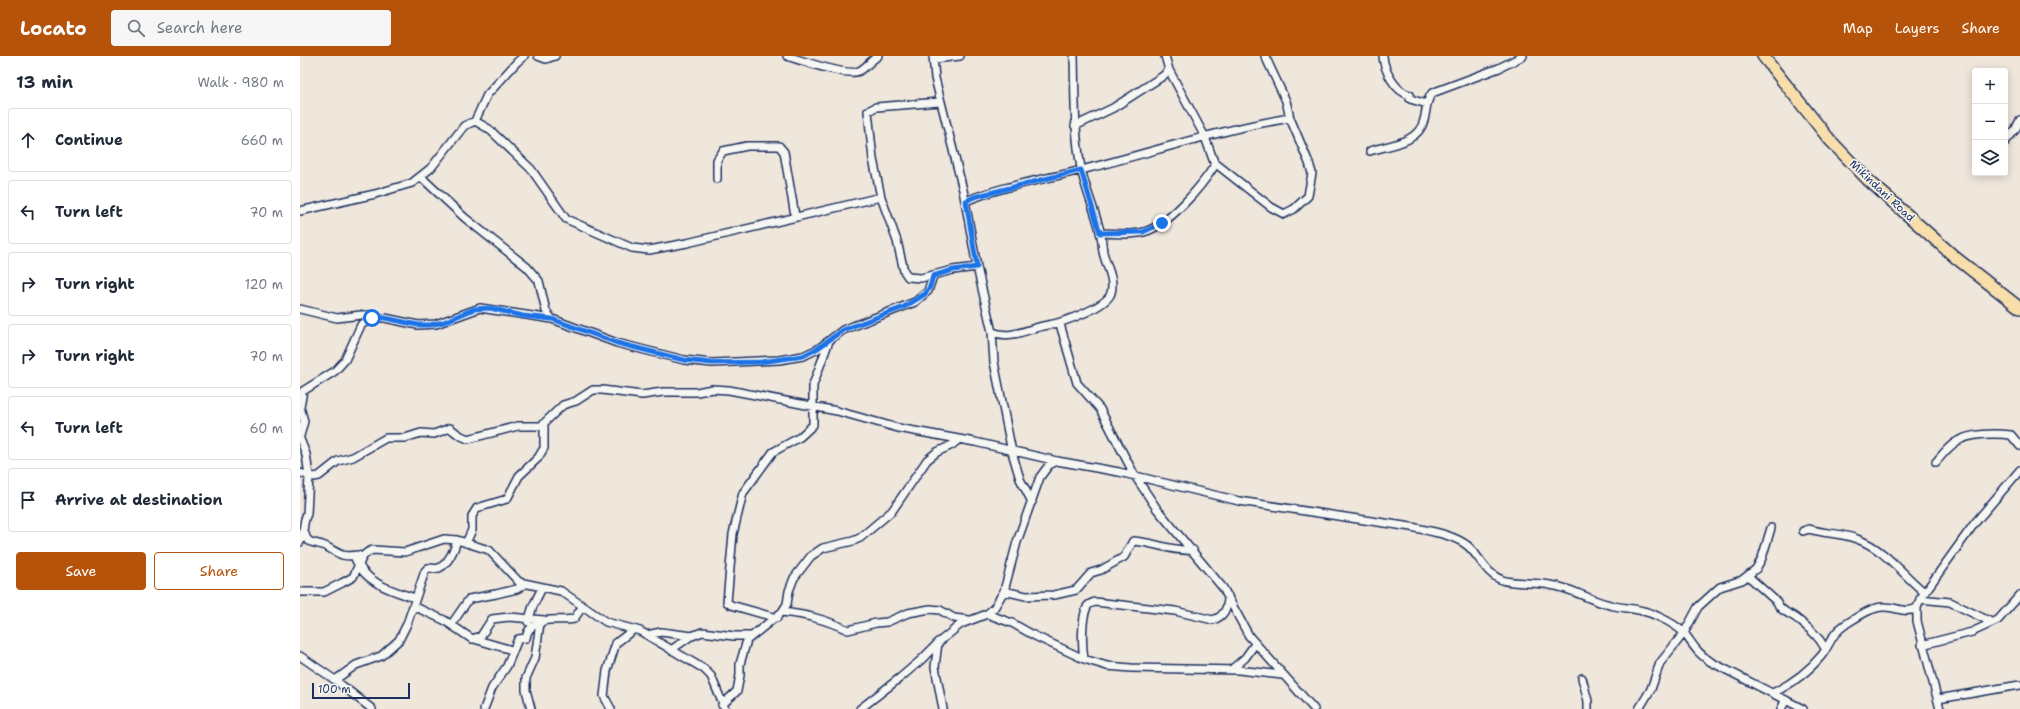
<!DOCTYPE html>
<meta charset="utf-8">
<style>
body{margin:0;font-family:"Shantell Sans",sans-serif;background:#f6f6f7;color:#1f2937}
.controls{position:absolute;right:12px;top:12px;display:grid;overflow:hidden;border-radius:4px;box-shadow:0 2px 10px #0003}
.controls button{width:36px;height:36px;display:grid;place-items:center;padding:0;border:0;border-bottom:1px solid #e0e1e3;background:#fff;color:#1f2937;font:20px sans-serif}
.scale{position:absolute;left:12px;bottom:10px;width:98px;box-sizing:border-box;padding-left:4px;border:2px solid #1b2f5e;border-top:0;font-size:11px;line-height:14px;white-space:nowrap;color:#1b2f5e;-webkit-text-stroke:3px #f6f6f2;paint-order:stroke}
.stop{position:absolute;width:12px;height:12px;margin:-9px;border:3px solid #1a73e8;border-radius:50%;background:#fff}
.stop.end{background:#1a73e8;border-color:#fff;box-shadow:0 1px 4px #0008}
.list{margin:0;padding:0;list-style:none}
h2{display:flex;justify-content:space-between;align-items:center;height:52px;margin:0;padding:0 16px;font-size:17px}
h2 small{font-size:13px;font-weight:400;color:#747a83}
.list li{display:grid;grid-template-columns:26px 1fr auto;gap:12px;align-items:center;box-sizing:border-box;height:64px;margin:0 8px 8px;padding:0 8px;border:1px solid #e0e1e3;border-radius:4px}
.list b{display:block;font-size:15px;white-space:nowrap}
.list em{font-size:13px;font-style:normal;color:#747a83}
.actions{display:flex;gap:8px;padding:12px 16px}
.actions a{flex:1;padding:9px 0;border:1px solid #b45309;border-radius:4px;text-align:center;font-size:14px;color:#b45309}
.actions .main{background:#b45309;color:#fff}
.icon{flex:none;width:22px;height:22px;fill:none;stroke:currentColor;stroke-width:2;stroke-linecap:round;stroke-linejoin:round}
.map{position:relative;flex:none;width:1720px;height:653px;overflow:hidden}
header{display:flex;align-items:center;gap:24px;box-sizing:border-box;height:56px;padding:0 20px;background:#b45309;color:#fff}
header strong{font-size:19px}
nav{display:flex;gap:22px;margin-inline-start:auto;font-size:14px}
.search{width:280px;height:36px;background:#f6f6f7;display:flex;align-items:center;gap:10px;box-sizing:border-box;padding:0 14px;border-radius:4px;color:#747a83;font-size:15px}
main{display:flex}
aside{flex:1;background:#fff}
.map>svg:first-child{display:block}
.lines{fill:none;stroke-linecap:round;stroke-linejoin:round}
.minor-casing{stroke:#1b2f5e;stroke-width:10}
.trunk-casing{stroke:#1b2f5e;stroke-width:14}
.minor{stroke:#f6f6f2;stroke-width:7}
.trunk{stroke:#f8deab;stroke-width:11}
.route{stroke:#1a73e8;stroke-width:5}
.labels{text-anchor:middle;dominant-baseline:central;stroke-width:3;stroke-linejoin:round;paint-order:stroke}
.street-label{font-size:11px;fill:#1b2f5e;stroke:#f6f6f2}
</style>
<header>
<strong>Locato</strong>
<div class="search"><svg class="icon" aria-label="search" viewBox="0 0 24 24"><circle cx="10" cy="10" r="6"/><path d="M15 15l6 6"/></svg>Search here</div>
<nav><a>Map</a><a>Layers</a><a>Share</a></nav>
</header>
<main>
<aside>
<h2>13 min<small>Walk · 980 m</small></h2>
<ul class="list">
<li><svg class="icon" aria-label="ahead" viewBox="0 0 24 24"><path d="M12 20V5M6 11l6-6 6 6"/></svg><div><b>Continue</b></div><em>660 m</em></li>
<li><svg class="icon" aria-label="left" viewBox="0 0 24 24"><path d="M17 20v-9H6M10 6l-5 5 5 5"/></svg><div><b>Turn left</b></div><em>70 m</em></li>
<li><svg class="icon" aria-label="right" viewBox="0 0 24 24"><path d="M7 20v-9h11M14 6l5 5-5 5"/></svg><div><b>Turn right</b></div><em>120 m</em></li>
<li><svg class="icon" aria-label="right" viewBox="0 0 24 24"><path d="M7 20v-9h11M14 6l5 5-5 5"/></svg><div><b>Turn right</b></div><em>70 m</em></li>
<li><svg class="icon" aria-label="left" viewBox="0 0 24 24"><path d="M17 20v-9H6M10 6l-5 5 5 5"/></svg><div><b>Turn left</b></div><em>60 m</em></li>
<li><svg class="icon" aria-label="arrive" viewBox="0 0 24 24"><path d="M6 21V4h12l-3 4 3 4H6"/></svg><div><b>Arrive at destination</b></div></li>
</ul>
<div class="actions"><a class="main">Save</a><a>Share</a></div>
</aside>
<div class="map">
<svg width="1720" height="653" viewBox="0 0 1720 653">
<rect width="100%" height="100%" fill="#efe6dc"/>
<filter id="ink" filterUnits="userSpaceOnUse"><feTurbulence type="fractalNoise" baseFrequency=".025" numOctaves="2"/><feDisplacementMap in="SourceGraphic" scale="8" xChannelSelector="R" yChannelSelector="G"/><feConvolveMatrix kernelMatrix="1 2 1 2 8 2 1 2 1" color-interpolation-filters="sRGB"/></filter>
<g filter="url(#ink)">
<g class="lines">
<g class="minor-casing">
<path id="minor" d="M238,0L246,3L255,0
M487,0C500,4 548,21 559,15C566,12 571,4 578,0
M633,0L635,22L663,134L677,211L692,276L694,306L712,396L720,423L732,446
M1083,0C1084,14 1095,36 1110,39V43L1127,48
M634,3L660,0
M640,46L576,51L568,55L573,103L581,141L597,185L604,215L608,221L621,222L653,214L677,211
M175,65L187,39L217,6L224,0
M775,70L813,52L863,20L869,14
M1705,86L1715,74L1720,64
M1070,95C1089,89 1119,87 1124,64C1127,54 1125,46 1132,37L1199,12L1223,0
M915,107L971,151L984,158L994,153L1008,140L1012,117L1009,107L990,62L986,45L965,0
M121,121L165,162L227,211L239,225L246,255L252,263L317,287L384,304L412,307L479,304L503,300L518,293L543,274L615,246L628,235L633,220
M417,123V104L423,95L447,90H479L484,96L495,160
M666,145C704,129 749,123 789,112C856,95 922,73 990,62
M0,155L75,138L112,127L131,112L164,70L175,65L189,73L231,113L266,163L332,192L349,194L387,187L581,141
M800,177C814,177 830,180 844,176C869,169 901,131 915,109L905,81L869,14L865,0
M0,253L37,262L61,259H74
M760,268L777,327L800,353L835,420L857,453L923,532L949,580L1014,653
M692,276C712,284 728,272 748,269C762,267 807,251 811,237C815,223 806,210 803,196C802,189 802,182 800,175C795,154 785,133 781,112C774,74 775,38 774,0
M0,380L4,365L0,351L3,335L35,315L45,304L61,269L72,262H85L118,269L136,268L180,252L252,263
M0,383L6,398L9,420L7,458C2,467 5,477 0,486
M1636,406C1642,399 1648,391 1656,386C1669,377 1696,377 1711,379L1720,390
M0,417L14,421L19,420L38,405L53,401L86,382H105L121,377L134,378L150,372L159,379L168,383L218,370H241L263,349L276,345L293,334H302L342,339L363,336H397L412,333L429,334L537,355L598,372L675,386L757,405L819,416L939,445L1111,471C1129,475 1153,478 1168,490C1180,501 1186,518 1202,524C1212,528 1237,526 1250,529C1273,532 1288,544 1310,549C1325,553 1342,552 1357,560C1366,564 1378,570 1385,578C1394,590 1397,597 1411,606L1503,653
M4,474C7,490 13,485 25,490C39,497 41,502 58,499
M1503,475L1509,473C1525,478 1542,477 1557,483C1585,493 1602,518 1624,536
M166,487L172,474V460L177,452L207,443L219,420L238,402L244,392V369
M54,500C64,527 90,534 115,542
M1448,520L1477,546C1480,555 1489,557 1496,562C1507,571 1518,579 1525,592
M704,535L726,540L754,539L776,534L791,517L801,514L824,501L833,485C854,486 872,496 893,494
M0,536H24L42,527L53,521L63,500L68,496L73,494L105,496L144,483L157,484L189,494L219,526L261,535L306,566L340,575L404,613L411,620L425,653
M1620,543L1650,546L1691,566
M113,550L144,564L172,583L181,580L192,563L209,561L244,564
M482,556C508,559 524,563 548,574L576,567L587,566L608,557L630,553L640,554L654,562L669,564
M687,558L712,567L735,580L784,603L807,610L831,612L939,614L982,619
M477,562L431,549L427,546L433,478L443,437L473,396L500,381L513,369V329L529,285
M228,566L233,550L242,532
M151,569L169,543L196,538L217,533L225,528
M347,579L361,576L392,580L402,576L434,580H451
M174,583L212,594
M638,586L635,611L643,653
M1622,589L1672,576L1698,564L1720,539
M371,594L391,580
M0,600L35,624L72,653
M784,603C782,591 781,563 787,551C788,548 792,547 795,546L875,555L913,564C925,560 928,551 928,540
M932,613L945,602L955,588
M1282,622L1288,645V653
M35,624L56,609L81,600L99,584L107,568L125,515L128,512C132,512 136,513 139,512C148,508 155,493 157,484
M1473,637C1491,628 1509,615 1522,599C1531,587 1531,578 1546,568C1556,562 1572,550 1585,551C1597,551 1605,558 1617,552
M1638,643L1720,629
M422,649L437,635L440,619V608L447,584L482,556L487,548L489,535L494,522L511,500L523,492L553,485L560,482L592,455L627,404L637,396L652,389L658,384
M184,653L192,632L207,610L218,583L226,582C227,579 227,576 229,574C242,559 259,566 274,563L283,550
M231,653L226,634V622L235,602L240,567
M311,653L304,640L307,615L316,587L333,574
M560,653L601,621L621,604L639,586L661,568L687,558L694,552L704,535L717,486L740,421L749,409L757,405
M1339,653L1351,633L1360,607L1384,577L1398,551L1420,531L1442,524L1456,513L1462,502L1471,472
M1481,653L1486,644
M1640,653L1617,565V552L1620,543L1674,468L1720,414"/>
</g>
<g class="trunk-casing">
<path id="trunk" d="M1463,0L1529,83L1568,124L1656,202L1720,252"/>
</g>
<use href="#minor" class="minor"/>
<use href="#trunk" class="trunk"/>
</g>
</g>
<g class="lines" filter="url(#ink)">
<path class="route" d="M72,262H85L118,269H130L144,266L174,253L190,252L223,260L252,263L317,287L384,304L412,307L461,306L503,300L518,292L543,274L604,251L625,238L630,231L633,220L653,214L677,211L666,145L674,141L781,114L800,177L843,176L862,167"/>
</g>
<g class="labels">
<g class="street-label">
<text transform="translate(1582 135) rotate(43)">Mikindani Road</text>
</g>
</g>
</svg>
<div class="controls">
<button>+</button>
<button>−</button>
<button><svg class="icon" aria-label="layers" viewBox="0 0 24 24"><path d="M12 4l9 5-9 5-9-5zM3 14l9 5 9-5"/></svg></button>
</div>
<div class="scale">100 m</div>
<div class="stop" style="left:72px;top:262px"></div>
<div class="stop end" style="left:862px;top:167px"></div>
</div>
</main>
